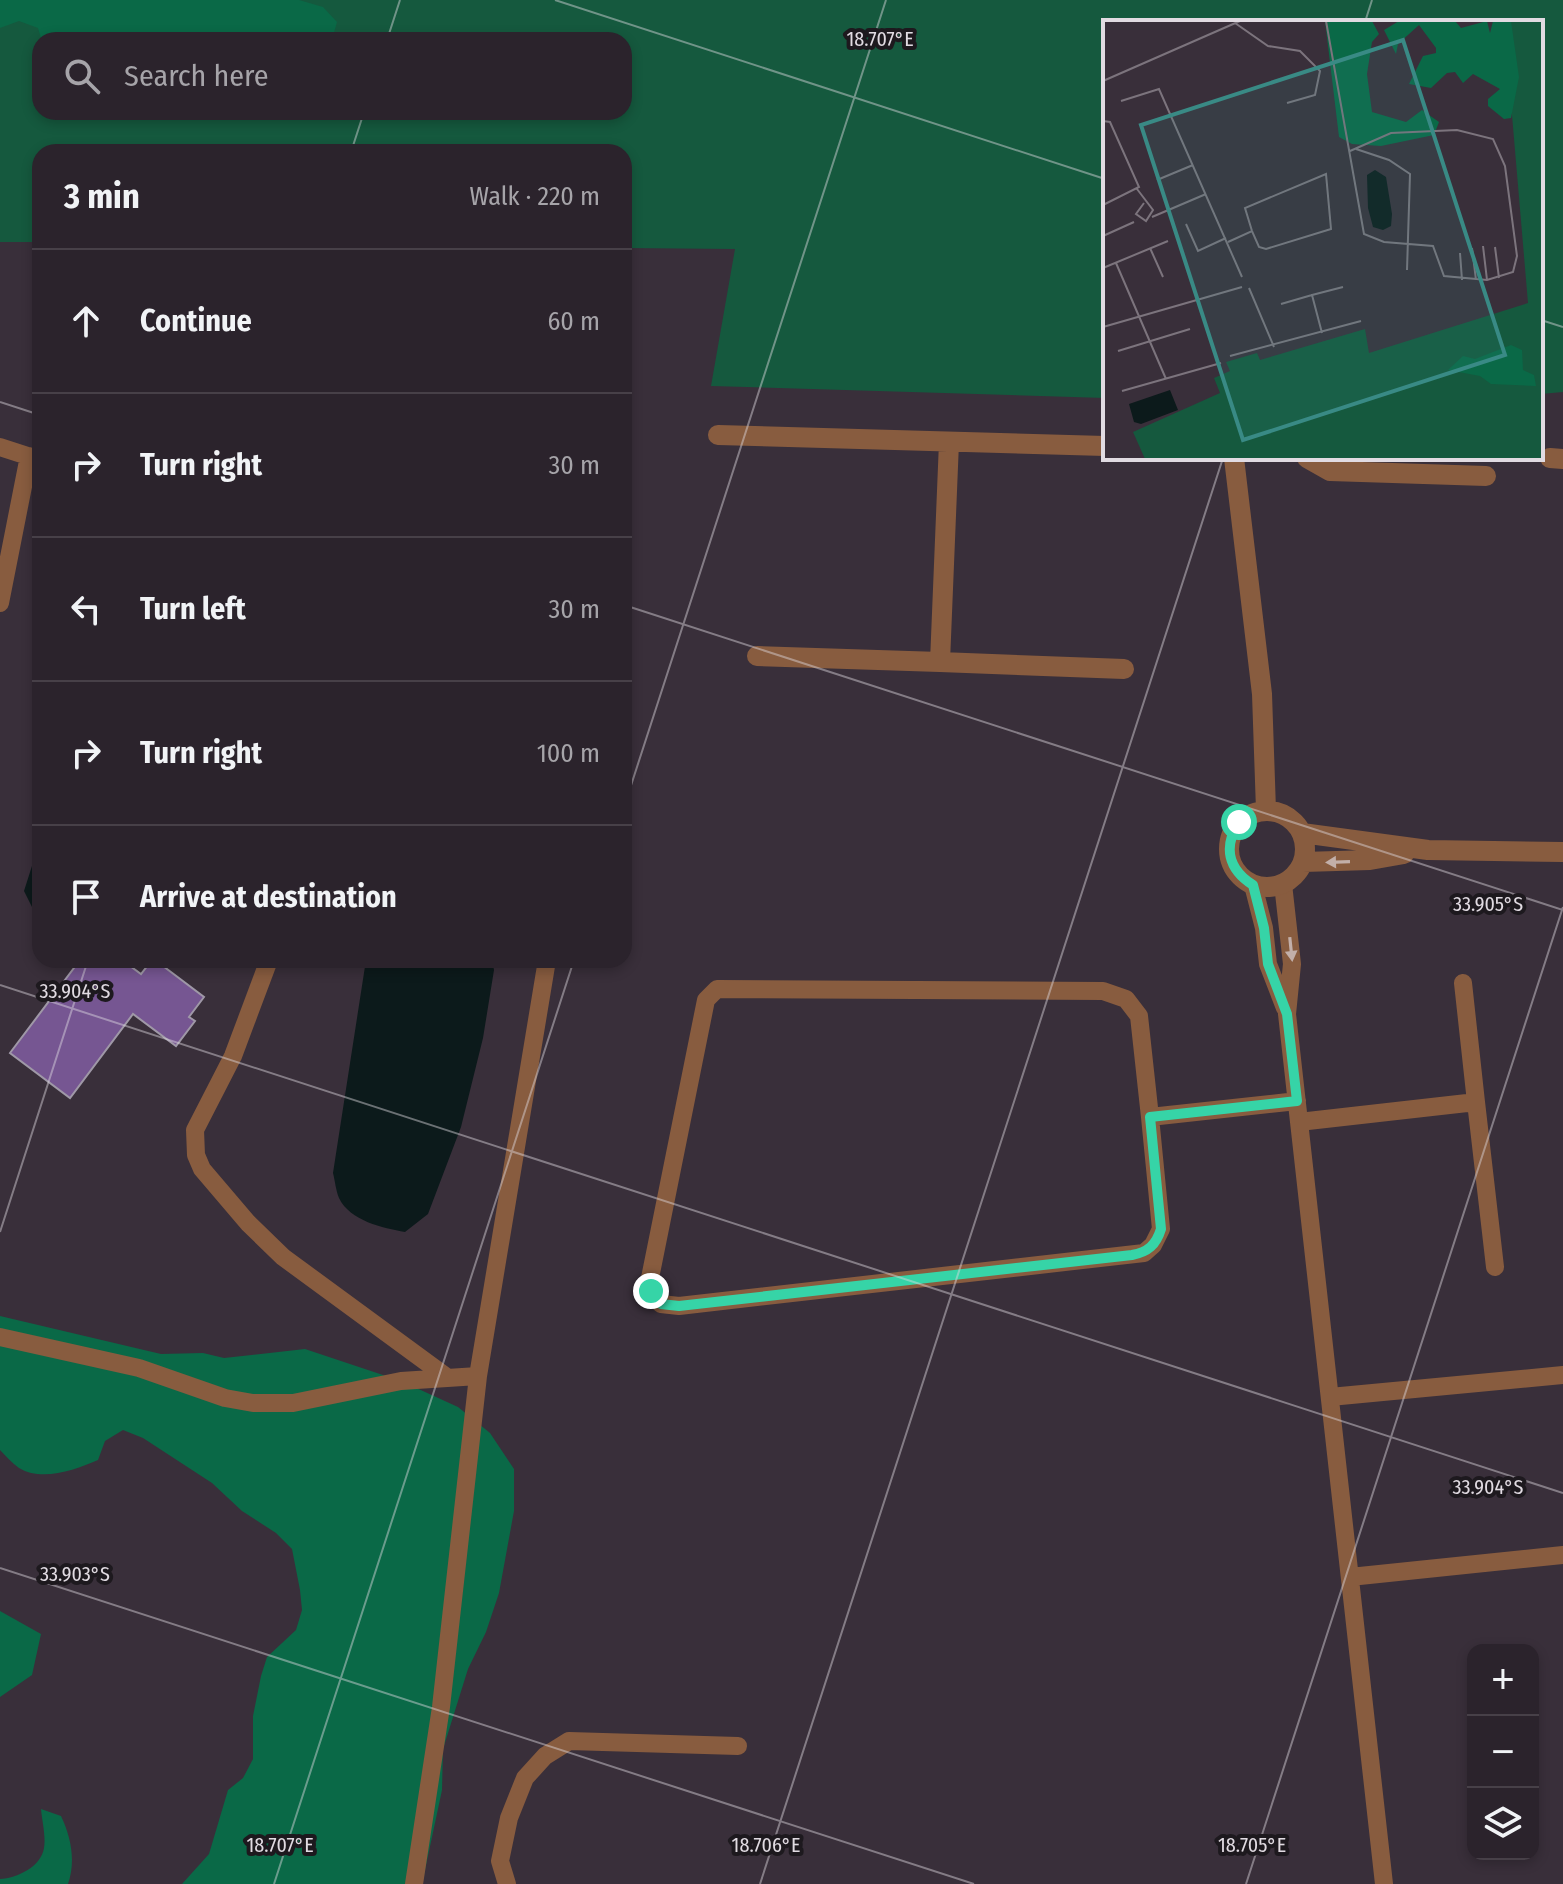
<!DOCTYPE html>
<meta charset="utf-8">
<style>
body{margin:0;font-family:"Fira Sans Condensed",sans-serif;background:#372f38;color:#f1f3f6}
.controls{position:absolute;right:24px;bottom:24px;display:grid;overflow:hidden;border-radius:16px;box-shadow:0 4px 12px #0003}
.controls button{width:72px;height:72px;display:grid;place-items:center;padding:0;border:0;border-bottom:2px solid #474048;background:#2b232c;color:#f1f3f6;font:40px sans-serif}
.stop{position:absolute;width:24px;height:24px;margin:-18px;border:6px solid #36d4a7;border-radius:50%;background:#fff}
.stop.end{background:#36d4a7;border-color:#fff;box-shadow:0 2px 8px #0008}
.list{margin:0;padding:0;list-style:none}
h2{display:flex;justify-content:space-between;align-items:center;height:104px;margin:0;padding:0 32px;font-size:34px}
h2 small{font-size:26px;font-weight:400;color:#a6a4a9}
.list li{display:grid;grid-template-columns:52px 1fr auto;gap:24px;align-items:center;box-sizing:border-box;height:144px;padding:0 32px;border-top:2px solid #474048}
.list b{display:block;font-size:30px;white-space:nowrap}
.list em{font-size:26px;font-style:normal;color:#a6a4a9}
.icon{flex:none;width:44px;height:44px;fill:none;stroke:currentColor;stroke-width:2;stroke-linecap:round;stroke-linejoin:round}
.map{position:relative;flex:none;width:1563px;height:1884px;overflow:hidden}
.search{position:absolute;background:#2b232c;box-shadow:0 4px 12px #0003;left:32px;top:32px;width:600px;height:88px;display:flex;align-items:center;gap:20px;box-sizing:border-box;padding:0 28px;border-radius:24px;color:#a6a4a9;font-size:30px}
.panel{position:absolute;background:#2b232c;box-shadow:0 4px 12px #0003;left:32px;top:144px;width:600px;height:824px;border-radius:24px}
.map>svg:first-child{display:block}
.green{fill:#15593e;fill-rule:evenodd}
.forest{fill:#0a6947}
.water{fill:#0c1a1b}
.building{fill:#765692;stroke:#9f98a7;stroke-width:2}
.lines{fill:none;stroke-linecap:round;stroke-linejoin:round}
.service{stroke:#885c3f;stroke-width:18}
.minor{stroke:#885c3f;stroke-width:20}
.oneway{fill:#c2afa9}
.route{stroke:#36d4a7;stroke-width:10}
.ticks{fill:none;stroke:#e1dbe2;stroke-width:2;stroke-opacity:0.45}
.inset-road{fill:none;stroke:#7c747d;stroke-width:2}
.view{fill:#398a85;fill-opacity:0.15;stroke:#398a85;stroke-width:4}
.inset-edge{fill:none;stroke:#e1dbe2;stroke-width:4}
.ticks-label{font-size:20px;text-anchor:middle;fill:#e1dbe2;stroke:#1d191e;stroke-width:8;stroke-linejoin:round;paint-order:stroke}
</style>
<div class="map">
<svg width="1563" height="1884" viewBox="0 0 1563 1884">
<rect width="100%" height="100%" fill="#392f3a"/>
<path class="green" d="M0,0H1563V392L1541,394V22H1105V398L711,386L735,249L624,248V152H40V242H0ZM40,40H624V112H40Z"/>
<path class="forest" d="M0,0H299L323,7L337,22L332,40H183L180,35L169,32L111,40H50L41,38L38,28L19,21L0,28Z
M0,1316L161,1354L203,1353L224,1358L305,1349L401,1381L458,1407L490,1433L514,1469V1511L499,1593L486,1632L468,1669L443,1749L442,1790L422,1884H182L209,1854L228,1790L243,1778L253,1759V1716L261,1676L267,1657L296,1630L302,1610L300,1590L292,1549L276,1533L242,1511L212,1483L143,1438L123,1430L105,1441L98,1460C75,1470 42,1482 19,1468C12,1463 6,1456 0,1450Z
M0,1611L41,1634L32,1675L0,1697Z
M41,1809L61,1816C71,1837 76,1861 68,1884H0V1879C17,1878 41,1867 44,1848C46,1836 42,1821 41,1809Z"/>
<path class="water" d="M38,847H40V915L34,911L24,891Z
M366,960H492L494,970L483,1038L461,1127L428,1214L405,1232C383,1228 350,1221 339,1198C336,1191 335,1181 333,1173Z"/>
<path class="building" d="M80,960H122L141,974L152,960H155L204,997L189,1017L195,1021L176,1046L133,1014L70,1098L10,1053Z"/>
<g class="lines">
<path class="service" d="M0,447L37,459
M0,603L29,456
M1283,884L1292,964L1287,1014L1384,1884
M1253,885L1264,928L1268,964L1285,1008
M269,960L233,1056L195,1130L196,1155L202,1169L248,1223L283,1257L448,1378
M1463,983L1476,1102
M1150,1117L1161,1229L1153,1245L1144,1253L679,1306L661,1304L654,1298L649,1283L706,1000L717,989L1103,991L1126,999L1139,1016L1150,1117L1297,1101
M1299,1122L1476,1102L1495,1267
M0,1337L139,1368L225,1398L253,1403H293L401,1381L478,1376
M1330,1397L1563,1375
M1350,1577L1563,1555
M414,1884L441,1707L478,1376L547,960
M507,1884L500,1861L509,1818L525,1778L545,1756L569,1741L738,1746"/>
<path class="minor" d="M718,435L1105,446
M1234,458L1262,694L1266,810
M1307,458L1330,471L1486,476
M1550,458L1563,459
M757,656L940,662L949,442
M940,662L1124,669
M1229 849a38 38 0 1 1 76 0a38 38 0 1 1-76 0Z
M1302,833L1428,850L1563,852
M1303,862L1370,860L1404,854"/>
</g>
<defs><path id="oneway-solid" d="M-6-.8H1V-3.2L6.5 0L1 3.2V.8H-6Z" transform="scale(2)"/></defs>
<g class="oneway">
<use href="#oneway-solid" transform="translate(1338 862) rotate(178)"/>
<use href="#oneway-solid" transform="translate(1291 949) rotate(84)"/>
</g>
<g class="lines">
<path class="route" d="M651,1291L661,1304L679,1306L1132,1255C1148,1252 1156,1245 1161,1229L1150,1117L1297,1101L1287,1014L1268,964L1264,928L1253,885C1228,869 1223,847 1239,822"/>
</g>
<path class="ticks" d="M555,0L1105,179M1365,22L1372,0M387,40L400,0M351,152L364,112M1541,320L1563,327M0,402L40,415M624,605L1563,910M624,807L886,0M0,985L1563,1493M0,1232L88,960M0,1568L974,1884M274,1884L574,960M760,1884L1223,458M1246,1884L1563,907"/>
<g transform="translate(1103 20)">
<rect width="440" height="440" fill="#392f3a"/>
<path d="M401,1H440V439H42L30,412L117,373L111,358L127,351L123,342L154,333L157,340L262,309L266,333L425,283Z" fill="#15593e"/>
<path d="M222,1H269L276,14L269,22L264,54L269,92L303,102L319,90L336,102L331,115L278,126L249,124L236,117ZM296,1H352L358,8L384,1L387,13L390,1H408L416,57L408,98L401,99L385,86V79L397,69L370,54L360,63L352,52L344,53L328,68L306,64L320,36L333,33V28L316,5L295,24L293,34L281,10ZM408,325L419,330L420,350L431,355L433,366L388,364L377,356L345,350L360,336L372,339Z" fill="#0a6947"/>
<path d="M272,150L283,157L289,194L288,206L280,210L270,207L265,188L264,155ZM67,370L75,390L38,404L31,402L26,384Z" fill="#0c1a1b"/>
<path class="inset-road" d="M223,1L261,214L281,222L330,226L341,256L384,260L410,252L414,236L402,146L390,119L354,110L288,113L247,131M132,3L165,26L197,31L217,51L212,75L184,83M0,61L137,1M18,81L56,69L139,257M0,101L7,102L36,167L0,185M253,129L286,140L307,154L304,250M54,160L90,145M34,169L50,190L43,201L33,194L41,183M49,197L103,174M83,204L95,231L123,218M0,216L31,202M125,222L149,211L156,227L163,229L228,209L223,154L142,188L149,211M380,226L384,260M392,227L396,258M47,228L60,257M369,228L373,260M357,233L359,260M13,243L63,359M0,248L65,221M146,268L171,327M178,284L209,275M0,307L139,267M219,313L209,275L240,267M15,331L87,309M127,336L258,301M19,371L118,343"/>
<path class="view" d="M300,20L402,335L140,420L38,105Z"/>
<rect width="440" height="440" class="inset-edge"/>
</g>
<g class="ticks-label">
<text x="880" y="46">18.707°E</text>
<text x="1488" y="911">33.905°S</text>
<text x="75" y="998">33.904°S</text>
<text x="1488" y="1494">33.904°S</text>
<text x="75" y="1581">33.903°S</text>
<text x="280" y="1852">18.707°E</text>
<text x="766" y="1852">18.706°E</text>
<text x="1252" y="1852">18.705°E</text>
</g>
</svg>
<div class="controls">
<button>+</button>
<button>−</button>
<button><svg class="icon" aria-label="layers" viewBox="0 0 24 24"><path d="M12 4l9 5-9 5-9-5zM3 14l9 5 9-5"/></svg></button>
</div>
<div class="stop" style="left:1239px;top:822px"></div>
<div class="stop end" style="left:651px;top:1291px"></div>
<div class="search"><svg class="icon" aria-label="search" viewBox="0 0 24 24"><circle cx="10" cy="10" r="6"/><path d="M15 15l6 6"/></svg>Search here</div>
<section class="panel">
<h2>3 min<small>Walk · 220 m</small></h2>
<ul class="list">
<li><svg class="icon" aria-label="ahead" viewBox="0 0 24 24"><path d="M12 20V5M6 11l6-6 6 6"/></svg><div><b>Continue</b></div><em>60 m</em></li>
<li><svg class="icon" aria-label="right" viewBox="0 0 24 24"><path d="M7 20v-9h11M14 6l5 5-5 5"/></svg><div><b>Turn right</b></div><em>30 m</em></li>
<li><svg class="icon" aria-label="left" viewBox="0 0 24 24"><path d="M17 20v-9H6M10 6l-5 5 5 5"/></svg><div><b>Turn left</b></div><em>30 m</em></li>
<li><svg class="icon" aria-label="right" viewBox="0 0 24 24"><path d="M7 20v-9h11M14 6l5 5-5 5"/></svg><div><b>Turn right</b></div><em>100 m</em></li>
<li><svg class="icon" aria-label="arrive" viewBox="0 0 24 24"><path d="M6 21V4h12l-3 4 3 4H6"/></svg><div><b>Arrive at destination</b></div></li>
</ul>
</section>
</div>
